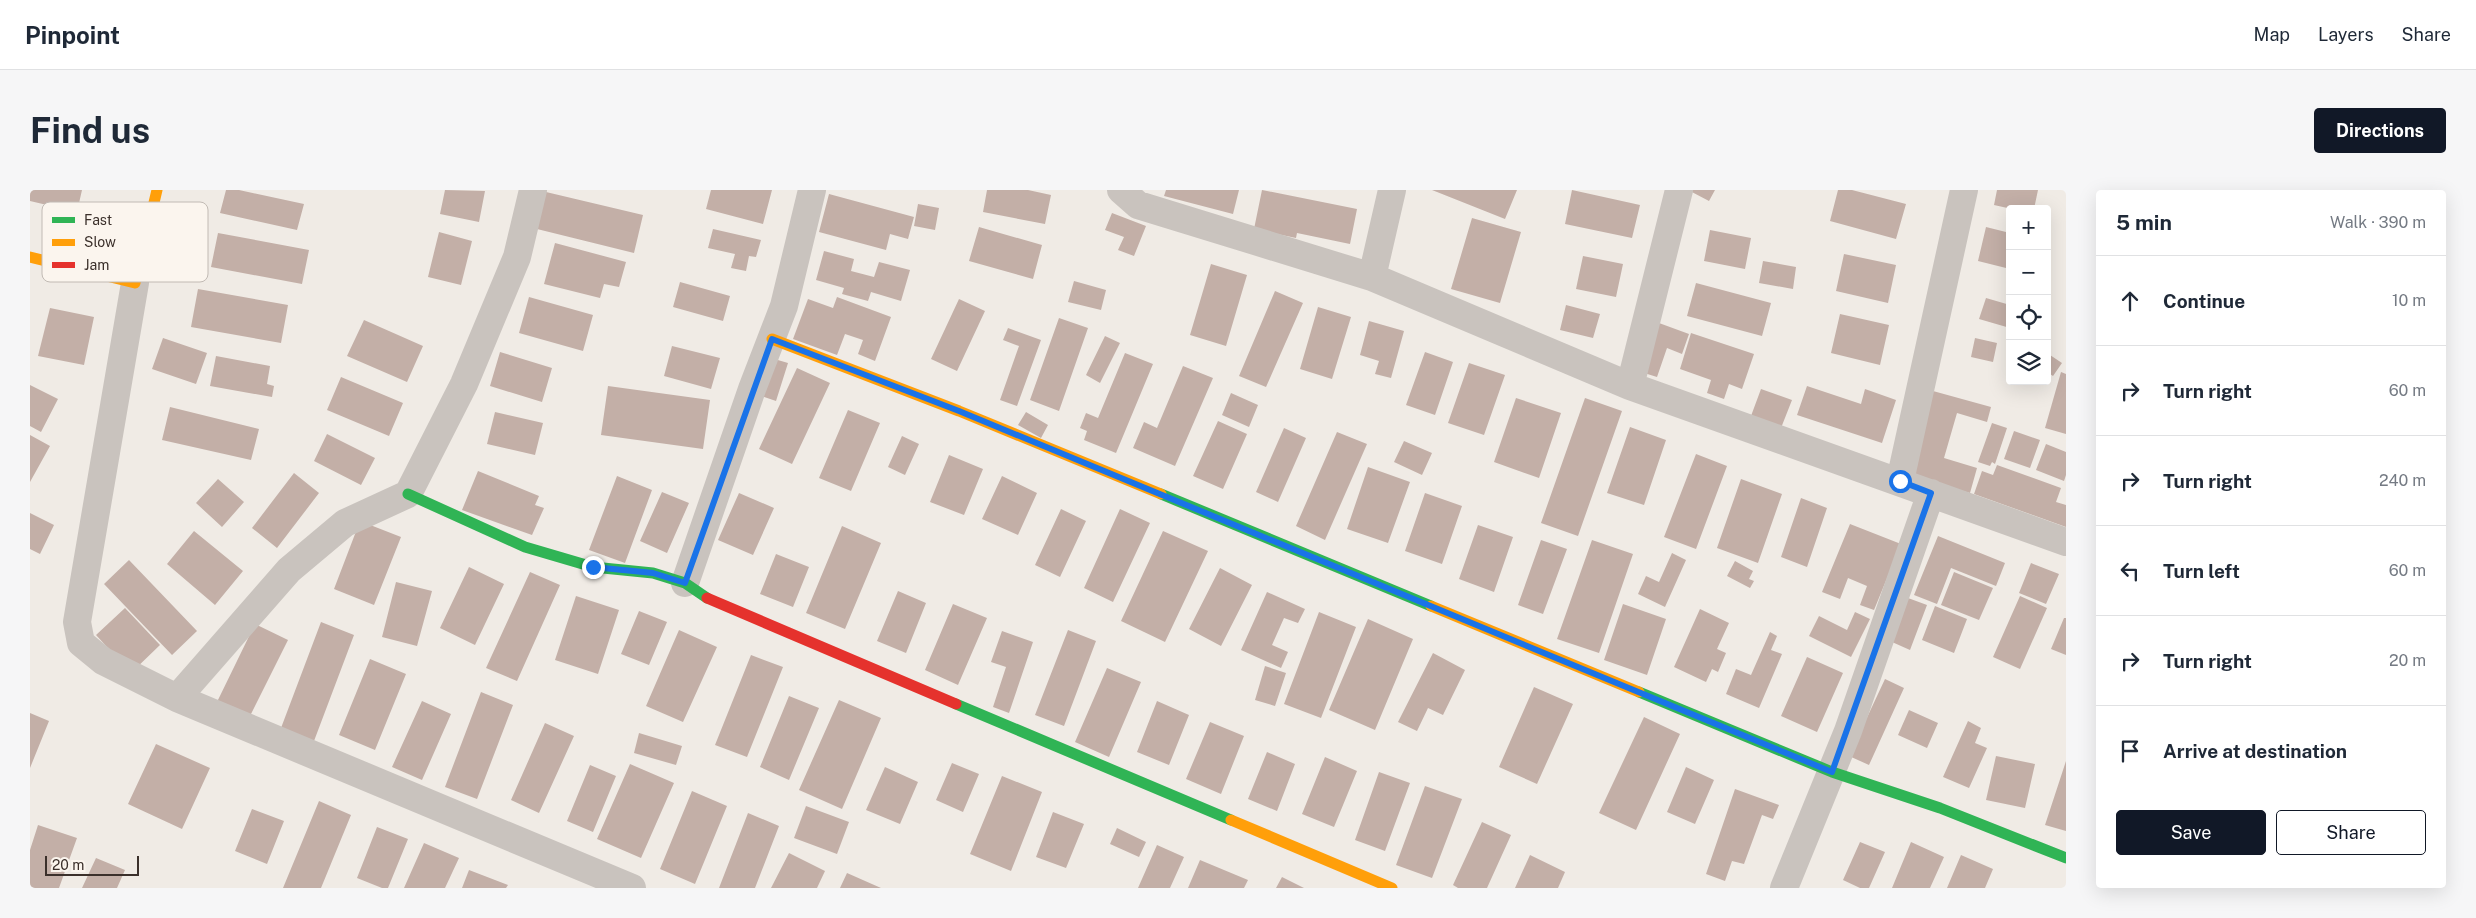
<!DOCTYPE html>
<meta charset="utf-8">
<style>
body{margin:0;font-family:"Public Sans",sans-serif;background:#f6f6f7;color:#1f2937}
.controls{position:absolute;right:15px;top:15px;display:grid;overflow:hidden;border-radius:5px;box-shadow:0 5px 20px #0002}
.controls button{width:45px;height:45px;display:grid;place-items:center;padding:0;border:0;border-bottom:1px solid #e0e1e3;background:#fff;color:#1f2937;font:25px sans-serif}
.scale{position:absolute;left:15px;bottom:12px;width:94px;box-sizing:border-box;padding-left:5px;border:2px solid #3b302b;border-top:0;font-size:14px;line-height:18px;white-space:nowrap;color:#3b302b;-webkit-text-stroke:4px #fbf5ee;paint-order:stroke}
.stop{position:absolute;width:15px;height:15px;margin:-11px;border:4px solid #1a73e8;border-radius:50%;background:#fff}
.stop.end{background:#1a73e8;border-color:#fff;box-shadow:0 1px 5px #0008}
.list{margin:0;padding:0;list-style:none}
h2{display:flex;justify-content:space-between;align-items:center;height:65px;margin:0;padding:0 20px;font-size:21px}
h2 small{font-size:16px;font-weight:400;color:#747a83}
.list li{display:grid;grid-template-columns:32px 1fr auto;gap:15px;align-items:center;box-sizing:border-box;height:90px;padding:0 20px;border-top:1px solid #e0e1e3}
.list b{display:block;font-size:19px;white-space:nowrap}
.list em{font-size:16px;font-style:normal;color:#747a83}
.actions{display:flex;gap:10px;padding:15px 20px}
.actions a{flex:1;padding:11px 0;border:1px solid #111827;border-radius:5px;text-align:center;font-size:18px;color:#111827}
.actions .main{background:#111827;color:#fff}
.icon{flex:none;width:28px;height:28px;fill:none;stroke:currentColor;stroke-width:2;stroke-linecap:round;stroke-linejoin:round}
.map{position:relative;flex:none;width:2036px;height:698px;overflow:hidden;border-radius:5px}
header{display:flex;align-items:center;gap:30px;box-sizing:border-box;height:70px;padding:0 25px;background:#fff;border-bottom:1px solid #e0e1e3}
header strong{font-size:24px}
nav{display:flex;gap:28px;margin-inline-start:auto;font-size:18px}
.intro{display:flex;align-items:center;justify-content:space-between;box-sizing:border-box;height:120px;padding:0 30px}
h1{margin:0;font-size:35px}
.button{padding:12px 22px;border-radius:5px;background:#111827;color:#fff;font-size:18px;font-weight:700}
main{display:flex;gap:30px;padding:0 30px}
aside{flex:1;background:#fff;border-radius:5px;box-shadow:0 5px 20px #0002}
.map>svg:first-child{display:block}
.building{fill:#c3afa7}
.lines{fill:none;stroke-linecap:round;stroke-linejoin:round}
.street{stroke:#c9c3be;stroke-width:28}
.fast{stroke:#30b455;stroke-width:11}
.slow{stroke:#ff9f0a;stroke-width:11}
.jam{stroke:#e5322d;stroke-width:11}
.route{stroke:#1a73e8;stroke-width:6}
.key{fill:#fbf5ee;stroke:#c1bab4;stroke-width:1}
.key-label{font-size:14px;fill:#3b302b}
</style>
<header>
<strong>Pinpoint</strong>
<nav><a>Map</a><a>Layers</a><a>Share</a></nav>
</header>
<div class="intro"><h1>Find us</h1><a class="button">Directions</a></div>
<main>
<div class="map">
<svg width="2036" height="698" viewBox="0 0 2036 698">
<rect width="100%" height="100%" fill="#f0ebe5"/>
<path class="building" d="M0,0H52L47,22L0,11Z
M196,0H209L274,14L267,40L190,23Z
M415,0L455,1L449,32L410,24Z
M681,0H742L733,34L676,19Z
M957,0H998L1021,5L1015,34L953,22Z
M1136,0H1209L1203,24L1134,6Z
M1232,0L1327,19L1320,54L1267,43L1266,48L1224,39Z
M1402,0H1487L1475,29Z
M1542,0L1610,15L1602,48L1535,34Z
M1658,0H1685L1679,11Z
M1808,0H1822L1876,14L1866,49L1800,31Z
M1967,0H2008L2004,19H1982L1964,15Z
M516,2L613,25L604,63L507,39Z
M799,4L884,27L878,49L860,44L856,60L789,42Z
M888,14L909,18L905,40L884,36Z
M1082,23L1116,36L1104,66L1088,60L1094,47L1075,40Z
M1442,28L1491,42L1470,113L1421,99Z
M949,37L1012,55L1003,89L939,71Z
M1956,37L1980,43V79L1948,71Z
M683,39L731,50L726,67L719,66L716,81L701,78L705,64L678,58Z
M1680,40L1721,48L1715,79L1674,71Z
M409,42L442,51L431,95L398,87Z
M188,43L279,60L272,94L181,77Z
M525,53L596,72L589,97L574,94L570,108L514,94Z
M794,61L824,69L821,81L844,87L849,72L880,80L871,111L841,102L838,111L812,104L814,98L786,90Z
M1814,64L1866,75L1858,113L1806,101Z
M1553,66L1593,74L1586,107L1546,99Z
M1733,71L1766,77L1763,99L1729,93Z
M1181,74L1217,85L1196,156L1160,145Z
M1044,91L1076,100L1071,120L1038,112Z
M650,92L700,106L693,131L643,117Z
M1666,93L1741,113L1732,146L1657,126Z
M168,99L258,115L251,153L161,137Z
M1245,101L1273,113L1236,197L1209,186Z
M2017,106L2021,107L2018,125H2017Z
M499,107L563,125L553,161L489,143Z
M807,107L861,127L845,171L828,164L833,150L815,144L807,165L763,149L778,109L803,118Z
M1956,108L1980,115V138L1949,129Z
M929,109L955,121L927,181L901,169Z
M1536,115L1570,124L1563,148L1530,140Z
M1288,117L1321,127L1302,189L1270,179Z
M20,118L64,127L54,175L8,166Z
M1810,124L1859,135L1850,175L1801,163Z
M1029,128L1058,138L1029,221L1000,210Z
M334,130L393,156L377,192L317,166Z
M1339,131L1374,141L1361,188L1345,184L1349,171L1330,165Z
M1629,133L1659,144L1652,164L1637,158L1627,187L1611,182Z
M978,138L1011,150L987,216L970,210L989,156L973,150Z
M1661,143L1724,164L1712,199L1699,194L1694,209L1677,203L1681,190L1650,179Z
M1075,146L1090,153L1070,193L1056,185Z
M133,148L177,163L166,194L122,179Z
M1945,148L1967,153L1963,172L1941,167Z
M642,156L690,168L681,199L634,186Z
M470,162L522,178L512,212L460,196Z
M1395,162L1423,172L1405,225L1376,215Z
M1095,163L1123,174L1086,263L1054,250L1057,241L1050,238L1056,223L1068,228Z
M2017,163L2032,173L2023,186L2017,182Z
M186,166L240,176L237,194L244,196L242,207L180,196Z
M741,168L758,173L746,211L728,205Z
M1439,173L1475,185L1454,245L1418,233Z
M1153,176L1183,188L1145,276L1103,258L1114,232L1127,238Z
M767,178L800,193L762,274L729,259Z
M2031,182L2036,184V244L2015,238Z
M311,187L373,213L359,246L297,220Z
M0,195L28,209L11,242L0,236Z
M578,196L680,210L673,259L571,245Z
M1777,196L1831,214L1835,199L1866,210L1852,253L1767,225Z
M1731,199L1762,210L1751,238L1721,226Z
M1903,201L1961,217L1957,232L1927,223L1914,268L1947,278L1940,303L1878,286Z
M1201,203L1228,215L1219,237L1192,225Z
M1486,208L1531,223L1509,288L1464,272Z
M1555,208L1592,221L1548,346L1511,333Z
M140,217L229,239L221,270L132,250Z
M818,220L850,233L821,301L789,288Z
M465,222L513,233L505,265L457,254Z
M996,222L1018,235L1011,248L988,235Z
M1188,231L1217,244L1193,299L1163,286Z
M1962,233L1977,238L1965,274L1962,272L1960,276L1948,272Z
M1600,237L1636,250L1614,315L1577,303Z
M1254,238L1276,248L1248,312L1226,302Z
M1984,241L2010,250L2000,278L1974,269Z
M1307,242L1337,254L1295,350L1266,336Z
M297,244L345,268L331,295L284,271Z
M0,245L20,256L0,292Z
M872,246L889,254L875,285L858,277Z
M1374,251L1402,263L1392,285L1364,272Z
M2016,254L2036,262V285L2034,291L2006,280Z
M1666,264L1697,276L1666,359L1634,347Z
M919,265L953,279L934,325L900,312Z
M1967,275L2031,298L2026,312L2036,315V337L1944,304L1952,281L1963,285Z
M1338,277L1380,292L1358,353L1317,339Z
M448,281L509,306L505,315L514,318L502,345L432,320Z
M264,283L289,303L247,358L222,338Z
M587,286L622,300L595,373L559,360Z
M972,286L1007,303L988,345L952,329Z
M188,289L214,312L192,337L166,313Z
M1711,289L1752,304L1728,373L1687,358Z
M632,302L659,313L637,363L610,351Z
M709,303L744,318L723,365L688,350Z
M1395,303L1432,316L1412,374L1375,361Z
M1771,308L1797,318L1777,377L1751,367Z
M1031,319L1056,331L1030,387L1005,375Z
M1090,319L1120,333L1083,412L1054,398Z
M0,323L24,335L10,364L0,359Z
M330,331L371,347L344,415L304,399Z
M1820,334L1871,354L1844,420L1830,415L1837,396L1818,388L1810,409L1792,402Z
M1448,335L1483,347L1464,402L1429,389Z
M812,336L851,353L815,439L776,423Z
M164,341L213,381L185,415L137,374Z
M1133,341L1178,361L1135,452L1091,431Z
M1908,346L1975,373L1966,396L1921,378L1907,414L1884,405Z
M1511,350L1537,359L1513,424L1488,415Z
M1562,350L1603,364L1569,463L1527,449Z
M1642,363L1656,370L1635,417L1608,404L1616,386L1629,392Z
M746,364L779,377L763,417L730,404Z
M99,370L167,441L142,465L74,394Z
M1705,371L1723,381L1719,389L1724,391L1720,398L1697,386Z
M2001,373L2029,384L2016,414L1989,403Z
M439,377L474,394L445,455L410,438Z
M1190,378L1222,395L1191,456L1159,439Z
M500,382L530,395L487,491L456,478Z
M1924,382L1963,398L1949,430L1911,415Z
M366,392L402,401L387,456L352,447Z
M868,401L896,413L876,463L847,451Z
M1237,402L1275,419L1268,433L1254,428L1242,455L1258,462L1251,478L1211,460Z
M546,406L589,420L568,484L525,470Z
M1990,406L2017,418L1990,479L1963,467Z
M1878,408L1897,415L1880,460L1862,452Z
M923,414L957,428L928,495L895,480Z
M1593,414L1636,429L1617,485L1574,470Z
M1905,416L1937,429L1924,463L1892,450Z
M95,418L130,455L101,483L66,445Z
M1670,419L1699,433L1687,459L1696,463L1688,482L1682,479L1676,492L1644,477Z
M609,421L637,432L619,475L591,464Z
M1289,422L1326,437L1291,528L1254,514Z
M1825,422L1840,429L1821,467L1779,446L1789,426L1817,440Z
M2034,428H2036V465L2021,459Z
M1338,429L1383,449L1345,540L1299,520Z
M291,432L324,445L284,551L251,538Z
M225,434L258,450L219,528L187,512Z
M649,440L687,457L653,532L616,516Z
M1038,440L1066,451L1034,536L1005,525Z
M972,441L1003,452L979,523L963,517L976,477L961,472Z
M1740,442L1747,446L1741,460L1752,464L1729,518L1696,504L1706,479L1721,485Z
M1403,463L1435,480L1413,525L1398,518L1387,541L1368,532Z
M721,465L753,477L717,567L685,555Z
M1777,467L1813,483L1787,542L1751,526Z
M340,469L376,484L345,560L309,545Z
M1235,476L1256,483L1245,516L1225,510Z
M1077,478L1111,492L1079,567L1045,552Z
M1855,489L1874,498L1839,575L1819,566Z
M1504,497L1543,514L1507,594L1469,577Z
M451,502L483,515L447,609L415,597Z
M759,506L789,518L759,590L730,577Z
M809,510L851,528L812,619L769,600Z
M392,511L421,524L392,590L362,577Z
M1127,511L1159,525L1139,575L1107,562Z
M1879,520L1908,533L1897,558L1868,545Z
M0,523L19,531L0,578Z
M1614,527L1650,544L1606,640L1569,623Z
M1938,531L1951,538L1945,553L1957,558L1939,598L1913,587Z
M1180,532L1214,546L1191,604L1156,589Z
M515,533L544,546L509,623L481,610Z
M609,543L652,556L646,575L604,563Z
M126,554L180,578L152,639L98,614Z
M1237,562L1265,574L1247,621L1218,609Z
M1966,566L2005,574L1995,618L1956,610Z
M1295,567L1327,581L1304,637L1272,624Z
M2036,571V641L2015,635Z
M922,573L949,584L933,622L906,610Z
M600,574L644,593L611,668L567,649Z
M560,575L586,586L563,642L537,631Z
M855,577L888,592L870,634L836,620Z
M1656,577L1684,590L1665,634L1637,622Z
M1349,582L1380,593L1355,661L1325,650Z
M972,586L1012,602L981,681L940,664Z
M1395,596L1432,609L1402,688L1366,675Z
M1705,599L1749,615L1743,629L1732,625L1714,674L1702,671L1695,691L1676,684Z
M662,601L697,616L665,694L630,679Z
M289,611L321,625L291,698H253Z
M776,616L819,632L807,664L764,648Z
M222,619L254,631L237,674L205,661Z
M1023,622L1054,634L1036,678L1006,667Z
M718,623L749,636L725,698H689Z
M1452,632L1481,645L1457,698H1428L1423,695Z
M8,635L47,648L29,698H0V660Z
M347,637L378,649L358,698H352L327,688Z
M1087,638L1116,652L1109,667L1080,654Z
M1830,652L1855,662L1839,698H1830L1813,690Z
M1881,652L1914,667L1900,698H1862Z
M394,653L429,668L415,698H374Z
M1127,655L1154,667L1140,698H1108Z
M759,663L795,681L787,698H741Z
M1500,665L1535,682L1528,698H1485Z
M1931,665L1963,679L1955,698H1917Z
M66,668L95,680L87,698H52Z
M1170,670L1218,690L1214,698H1158Z
M439,680L478,695L476,698H432Z
M817,683L851,698H810Z
M1252,687L1274,698H1246Z"/>
<g class="lines">
<path class="street" d="M1091,0L1108,15L1342,87L1600,196L2036,352
M1342,87L1362,0
M105,93L47,432L51,453L73,471L147,508L602,698
M1600,196L1649,0
M1870,291L1934,0
M655,393L722,199L754,116L782,0
M147,508L259,380L315,333L378,304L434,194L487,67L503,0
M1754,698L1818,541L1901,303"/>
<path class="fast" d="M378,304L495,357L563,377L623,383L655,393L677,408
M1131,304L1401,416
M1609,502L1802,582L1910,618L2036,668
M926,514L1201,630"/>
<path class="slow" d="M0,67L105,93L127,0
M742,149L929,221L1131,304
M1401,416L1609,502
M1201,630L1362,698"/>
<path class="jam" d="M677,408L926,514"/>
</g>
<g class="lines">
<path class="route" d="M563,377L623,383L655,393L742,149L929,221L1802,582L1901,303L1870,291"/>
</g>
<rect x="12" y="12" width="166" height="80" rx="8" class="key"/>
<rect x="22" y="27" width="23" height="6" fill="#30b455"/>
<rect x="22" y="49" width="23" height="7" fill="#ff9f0a"/>
<rect x="22" y="72" width="23" height="6" fill="#e5322d"/>
<g class="key-label">
<text x="54" y="35">Fast</text>
<text x="54" y="57">Slow</text>
<text x="54" y="80">Jam</text>
</g>
</svg>
<div class="controls">
<button>+</button>
<button>−</button>
<button><svg class="icon" aria-label="locate" viewBox="0 0 24 24"><circle cx="12" cy="12" r="6"/><path d="M12 2v4M12 18v4M2 12h4M18 12h4"/></svg></button>
<button><svg class="icon" aria-label="layers" viewBox="0 0 24 24"><path d="M12 4l9 5-9 5-9-5zM3 14l9 5 9-5"/></svg></button>
</div>
<div class="scale">20 m</div>
<div class="stop" style="left:1870px;top:291px"></div>
<div class="stop end" style="left:563px;top:377px"></div>
</div>
<aside>
<h2>5 min<small>Walk · 390 m</small></h2>
<ul class="list">
<li><svg class="icon" aria-label="ahead" viewBox="0 0 24 24"><path d="M12 20V5M6 11l6-6 6 6"/></svg><div><b>Continue</b></div><em>10 m</em></li>
<li><svg class="icon" aria-label="right" viewBox="0 0 24 24"><path d="M7 20v-9h11M14 6l5 5-5 5"/></svg><div><b>Turn right</b></div><em>60 m</em></li>
<li><svg class="icon" aria-label="right" viewBox="0 0 24 24"><path d="M7 20v-9h11M14 6l5 5-5 5"/></svg><div><b>Turn right</b></div><em>240 m</em></li>
<li><svg class="icon" aria-label="left" viewBox="0 0 24 24"><path d="M17 20v-9H6M10 6l-5 5 5 5"/></svg><div><b>Turn left</b></div><em>60 m</em></li>
<li><svg class="icon" aria-label="right" viewBox="0 0 24 24"><path d="M7 20v-9h11M14 6l5 5-5 5"/></svg><div><b>Turn right</b></div><em>20 m</em></li>
<li><svg class="icon" aria-label="arrive" viewBox="0 0 24 24"><path d="M6 21V4h12l-3 4 3 4H6"/></svg><div><b>Arrive at destination</b></div></li>
</ul>
<div class="actions"><a class="main">Save</a><a>Share</a></div>
</aside>
</main>
